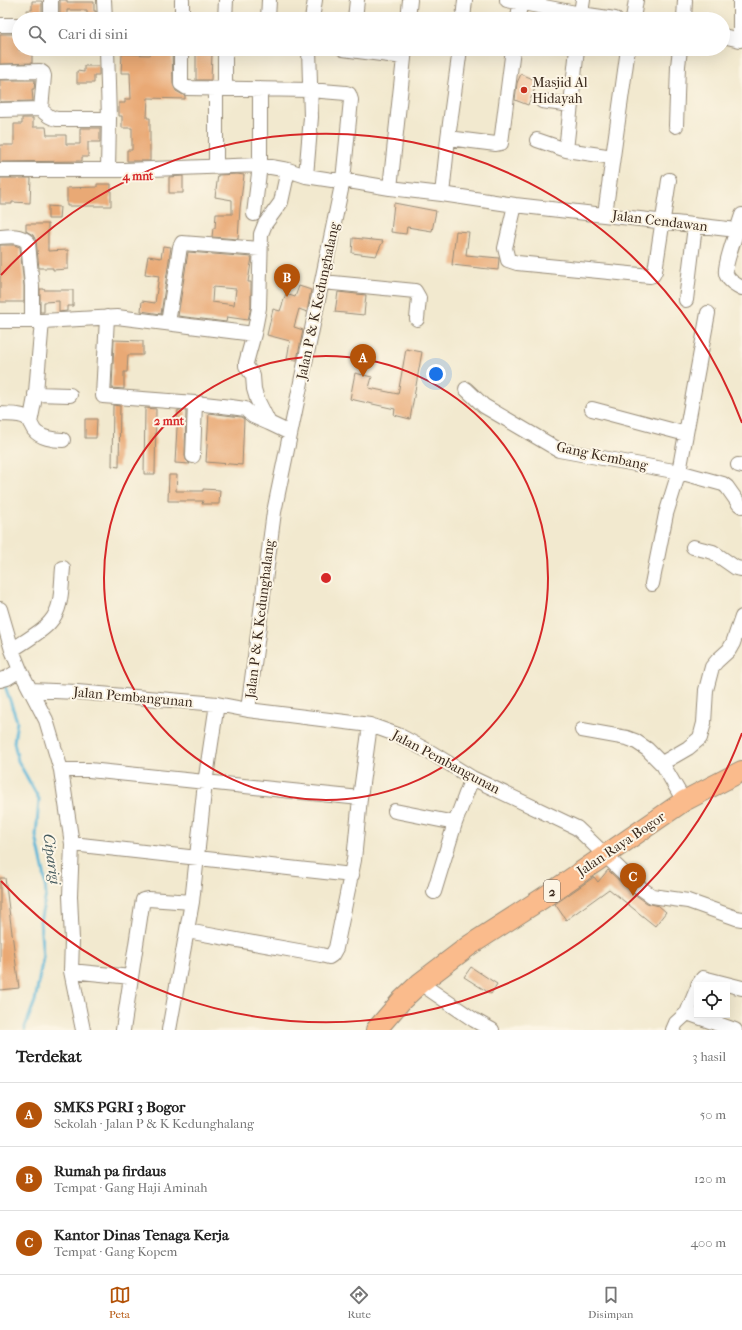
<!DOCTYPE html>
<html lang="id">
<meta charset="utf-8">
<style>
body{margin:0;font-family:"IM FELL French Canon",serif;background:#f2f2f2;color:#222}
.controls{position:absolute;right:12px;bottom:12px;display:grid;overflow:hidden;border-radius:0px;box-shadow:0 4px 16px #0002}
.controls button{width:36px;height:36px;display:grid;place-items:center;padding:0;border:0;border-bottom:1px solid #e0e0e0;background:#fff;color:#222;font:20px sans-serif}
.you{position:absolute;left:436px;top:374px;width:14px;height:14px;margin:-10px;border:3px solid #fff;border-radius:50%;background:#1a73e8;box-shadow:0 0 0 6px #1a73e833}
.badge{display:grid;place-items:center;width:26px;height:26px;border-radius:50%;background:#b45309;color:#fff;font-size:13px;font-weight:700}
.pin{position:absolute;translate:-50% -33px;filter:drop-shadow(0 1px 2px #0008)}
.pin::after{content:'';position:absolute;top:21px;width:14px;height:12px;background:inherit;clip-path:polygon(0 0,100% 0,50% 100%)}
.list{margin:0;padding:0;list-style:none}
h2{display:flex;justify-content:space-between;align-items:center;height:52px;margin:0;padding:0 16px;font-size:17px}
h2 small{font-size:13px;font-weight:400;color:#767676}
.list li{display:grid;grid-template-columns:26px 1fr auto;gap:12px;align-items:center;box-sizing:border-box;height:64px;padding:0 16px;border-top:1px solid #e0e0e0}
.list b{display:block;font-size:15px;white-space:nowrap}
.list p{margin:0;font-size:13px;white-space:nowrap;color:#767676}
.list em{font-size:13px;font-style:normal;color:#767676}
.icon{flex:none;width:22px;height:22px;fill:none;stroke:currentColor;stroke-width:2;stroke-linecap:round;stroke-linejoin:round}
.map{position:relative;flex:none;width:742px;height:1030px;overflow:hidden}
.search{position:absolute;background:#fff;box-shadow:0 4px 16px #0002;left:12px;right:12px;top:12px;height:44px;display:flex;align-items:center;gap:10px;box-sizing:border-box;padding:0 14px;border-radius:22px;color:#767676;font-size:15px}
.sheet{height:244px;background:#fff}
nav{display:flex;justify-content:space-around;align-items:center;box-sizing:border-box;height:56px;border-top:1px solid #e0e0e0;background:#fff;font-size:11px;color:#767676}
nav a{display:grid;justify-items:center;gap:2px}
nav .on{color:#b45309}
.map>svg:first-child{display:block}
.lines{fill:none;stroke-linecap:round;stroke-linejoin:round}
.stream{stroke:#5ab6d8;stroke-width:3}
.building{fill:#e9a975;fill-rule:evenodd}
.minor-casing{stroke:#968a76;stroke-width:16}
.highway-casing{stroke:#968a76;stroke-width:22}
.minor{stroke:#fff;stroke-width:14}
.highway{stroke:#fabb8c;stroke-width:20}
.ring{fill:none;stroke:#d62828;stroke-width:2}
.poi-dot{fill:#c8321e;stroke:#fcf5e5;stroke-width:1.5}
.labels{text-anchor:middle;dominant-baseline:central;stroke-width:4;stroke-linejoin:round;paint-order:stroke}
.shield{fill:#fcf5e5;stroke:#75675a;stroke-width:1}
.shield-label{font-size:13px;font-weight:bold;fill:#3b2a1e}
.poi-label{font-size:14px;fill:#3b2a1e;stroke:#fcf5e5;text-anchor:start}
.street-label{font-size:14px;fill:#3b2a1e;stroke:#fcf5e5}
.water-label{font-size:15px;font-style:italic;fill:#465b5f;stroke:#fcf5e5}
.centre{fill:#d62828;stroke:#fcf5e5;stroke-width:2}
.ring-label{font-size:12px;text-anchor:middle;font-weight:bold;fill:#d62828;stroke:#fcf5e5;stroke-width:4;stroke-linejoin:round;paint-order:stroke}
</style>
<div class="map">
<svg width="742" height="1030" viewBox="0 0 742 1030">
<rect width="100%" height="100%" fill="#fcf5e5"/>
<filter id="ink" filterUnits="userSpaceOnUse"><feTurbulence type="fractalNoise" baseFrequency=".025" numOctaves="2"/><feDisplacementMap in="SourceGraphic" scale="8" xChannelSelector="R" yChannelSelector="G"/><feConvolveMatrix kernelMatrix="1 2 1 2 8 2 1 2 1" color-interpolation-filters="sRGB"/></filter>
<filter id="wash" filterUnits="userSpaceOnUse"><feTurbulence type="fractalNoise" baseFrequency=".012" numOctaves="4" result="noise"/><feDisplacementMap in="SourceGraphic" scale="16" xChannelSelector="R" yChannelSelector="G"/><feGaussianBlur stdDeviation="0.9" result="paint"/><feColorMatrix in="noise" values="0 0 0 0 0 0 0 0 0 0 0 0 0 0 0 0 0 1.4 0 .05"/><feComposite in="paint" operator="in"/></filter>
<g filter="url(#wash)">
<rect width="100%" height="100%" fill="#f2e9cf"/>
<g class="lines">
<path class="stream" d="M4,683L17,721L14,742L18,761L39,799L36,836L44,873L46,895L40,921L43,957L35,1001L25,1027V1030"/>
</g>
<g id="blocks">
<path class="building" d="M60,0H67V2H94V11H96V19H87V10H67V19H60Z
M32,1H42V19H27V10H32Z
M0,34H19V50L32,51V63L0,64Z
M151,49H172L173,84L176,91L185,96V99L148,98L147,118H150V161H127V150H132V128H122V116H119V103H125V99H131L130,73H121L122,54L149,55L151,54Z
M196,54H212L211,80H196Z
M84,66H99V75H94V83H77V71L84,72Z
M521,74L538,81L528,105L515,100L517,83Z
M0,80H35L34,89H32L33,101L0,102Z
M22,118H33V127H46L47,135H66V144H80V128H100V142H88V157H82V161L0,162V145H14V124H22Z
M237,174L244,175L240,208L238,239L212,237L213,228H215L216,214H232V200L215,197L218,175Z
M183,176V193H169V177Z
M0,178H31L30,203L12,202V204H0Z
M97,184H111V206H67V188L97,187Z
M394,203L436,211L432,231L407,227L406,234L391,232Z
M48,206L60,207L59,219H48Z
M26,224H48V251L68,250V269L53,270V268H39L36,241L33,235L26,231Z
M456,231L469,232L466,255L499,258L498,270L452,265Z
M353,238L383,241L376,256L352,253Z
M0,245H14L20,247L24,286V302H0Z
M163,246L171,247L161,314L141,311L142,301L155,303L159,276L145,274L148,256L161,258Z
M188,252L252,257L248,282H251V307L248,320L227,317L226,322L178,316ZM213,287L236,289L234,305L212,302Z
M299,286L311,290L307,312L299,309L294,327L303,330L297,360L287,359L290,341L267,335L273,309L280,311L286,294L295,297Z
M40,289H44V290H73V306H67V311L59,312V301L44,302V312H40Z
M338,292L366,295L364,315L335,312Z
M114,340L143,341V355H128L127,372H124V389L112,388Z
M406,349L422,352L410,419L394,415L395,409L350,399L355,373L372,377L369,388L398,394Z
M113,405L120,406L119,467L112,466Z
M145,408L156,409L155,474H144Z
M178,410L186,411L185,456L186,460L190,464L175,463Z
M209,413L241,417L244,419L242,465L206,462Z
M85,419H97L96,438H85Z
M169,475H177L176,491H203V489L220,490L219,504H202L203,501H168Z
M608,870L630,891L647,903L659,906L666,912L655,926L609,889L566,920L555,904L594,877L598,882Z
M0,878H5L19,988L0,990Z
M471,967L497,984L491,994L464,977Z"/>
</g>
</g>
<g filter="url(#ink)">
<use href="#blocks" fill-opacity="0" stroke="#968a76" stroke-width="1"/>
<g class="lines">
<g class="minor-casing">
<path id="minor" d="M104,0L105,19
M507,0L581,14L615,19
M51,19V0
M182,19V0
M225,19L226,0
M268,19L269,0
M312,19L315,0
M355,19L357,0
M408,19L410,0
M463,19L465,0
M518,19L520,3
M580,19L583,0
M633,19L636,0
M684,19L685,0
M0,25H19
M723,36L740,40V0
M107,49L109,119L108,169
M181,49V84L187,88L310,90L346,93L349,94L351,100L343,180L274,512L248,710
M225,49V89
M343,49L404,57
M0,72L40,71L43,73L44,76L41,109C46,115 50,118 57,119H109
M542,101L571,105
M0,110L41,109
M676,126L678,66L680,49
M448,138L460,49
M537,140L566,150L613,157
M566,150L577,49
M216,166V89
M0,170H124L260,165L288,170L306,176L332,180H343L390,188L442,194L515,205L737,230
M288,170L281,202L265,224L261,234L259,308L254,334L246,363V366L253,376L254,389L257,399L269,423L290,433
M306,176L311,117L309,49
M390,188L405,49
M442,194L448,138L496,144L501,143L513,49
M515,205L505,248L508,260L517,263L650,276L653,275L655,271L669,180
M254,214L260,165V89
M605,214L628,49
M742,215C739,225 724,265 726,273C727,280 736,285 742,288
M0,237C11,236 19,235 28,242L32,286V321
M323,282L415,291L419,298L417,319
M686,300L695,226
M107,317L103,396L195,403L231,407L245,409L253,416L269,423
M0,321H42L117,317L254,334
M168,323L180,247L182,243L260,249
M466,389L484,406L559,450L679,472L723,484L727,487L739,504L742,506
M35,394L70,395
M592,409L686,434
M0,414C8,415 21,413 28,419C30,422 32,427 34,430C40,438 54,440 63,440
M30,423L36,392L42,321
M193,456L195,403
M738,465L742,466
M693,547L713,552L736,568L742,569
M652,584L666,514L679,472L708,313
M0,609L12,650L20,670L46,720L61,770L72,844L70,896L72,940L71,971L83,1030
M12,650C22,643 43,631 50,622C63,608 61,586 63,568
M0,680L7,678L20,670
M31,690L77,692L217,704L248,710L370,725L398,735L432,753L472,778L577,828L635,884L652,896L688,901L736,918L742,919
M582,730L627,738L635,741L647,749L663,765L684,801
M663,765L664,762L688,748L700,738L704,723L706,690L712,667L717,661L729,650L733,643L742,617
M61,770H89L360,798
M395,811L455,823
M72,844L352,875
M434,892L455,823L472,778
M187,931L321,955L329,957L332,955L336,948L354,860L360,798L370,725
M71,971L131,977
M420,983L474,1020L492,1030
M698,985L703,978L742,988
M687,1013L697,989
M123,1030L142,905L143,900L148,899L192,902
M169,1030L192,902L205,783L217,704
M673,1030L676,1023L687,1013L735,1030"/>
</g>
<g class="highway-casing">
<path id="highway" d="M376,1030L402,1000L420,983L470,945L543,898L684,801L742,771"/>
</g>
<use href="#minor" class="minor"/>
<use href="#highway" class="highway"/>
</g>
</g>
<g class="ring">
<circle cx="326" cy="578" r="222"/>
<path d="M742 733A444 444 0 0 1 1 881M1 275A444 444 0 0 1 742 423"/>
</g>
<circle class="poi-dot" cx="524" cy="90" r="4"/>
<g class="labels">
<rect class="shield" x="544" y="880" width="16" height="22" rx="3"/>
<g class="shield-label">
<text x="552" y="891">2</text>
</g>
<g class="poi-label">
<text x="532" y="82">Masjid Al<tspan x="532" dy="16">Hidayah</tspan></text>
</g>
<g class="street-label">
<text transform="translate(660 221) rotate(7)">Jalan Cendawan</text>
<text transform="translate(318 301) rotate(-78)">Jalan P &amp; K Kedunghalang</text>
<text transform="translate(602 456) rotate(12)">Gang Kembang</text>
<text transform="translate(260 619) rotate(-83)">Jalan P &amp; K Kedunghalang</text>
<text transform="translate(133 697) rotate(5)">Jalan Pembangunan</text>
<text transform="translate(446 762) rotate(28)">Jalan Pembangunan</text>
<text transform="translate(621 844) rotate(-34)">Jalan Raya Bogor</text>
</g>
<g class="water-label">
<text transform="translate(52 859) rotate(82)">Ciparigi</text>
</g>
</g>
<circle cx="326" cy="578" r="6" class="centre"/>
<g class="ring-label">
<text x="138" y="180">4 mnt</text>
<text x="169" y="425">2 mnt</text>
</g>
</svg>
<div class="controls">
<button><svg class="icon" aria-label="locate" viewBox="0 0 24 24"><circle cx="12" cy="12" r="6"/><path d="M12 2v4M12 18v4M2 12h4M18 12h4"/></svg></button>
</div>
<div class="you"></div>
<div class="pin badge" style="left:363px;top:377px">A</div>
<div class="pin badge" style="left:287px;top:297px">B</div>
<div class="pin badge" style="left:633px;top:896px">C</div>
<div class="search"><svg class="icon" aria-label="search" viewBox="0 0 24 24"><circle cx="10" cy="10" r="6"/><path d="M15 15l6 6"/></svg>Cari di sini</div>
</div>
<section class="sheet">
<h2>Terdekat<small>3 hasil</small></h2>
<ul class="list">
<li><span class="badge">A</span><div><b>SMKS PGRI 3 Bogor</b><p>Sekolah · Jalan P &amp; K Kedunghalang</p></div><em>50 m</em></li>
<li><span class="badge">B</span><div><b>Rumah pa firdaus</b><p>Tempat · Gang Haji Aminah</p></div><em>120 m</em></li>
<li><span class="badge">C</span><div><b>Kantor Dinas Tenaga Kerja</b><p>Tempat · Gang Kopem</p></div><em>400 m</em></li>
</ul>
</section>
<nav>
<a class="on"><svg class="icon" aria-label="map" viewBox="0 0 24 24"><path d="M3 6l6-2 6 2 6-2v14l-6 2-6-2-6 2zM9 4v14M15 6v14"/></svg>Peta</a>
<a><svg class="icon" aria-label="directions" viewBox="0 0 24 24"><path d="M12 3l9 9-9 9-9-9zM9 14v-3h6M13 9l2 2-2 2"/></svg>Rute</a>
<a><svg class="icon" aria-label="saved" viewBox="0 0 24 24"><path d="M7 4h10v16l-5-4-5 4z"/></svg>Disimpan</a>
</nav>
